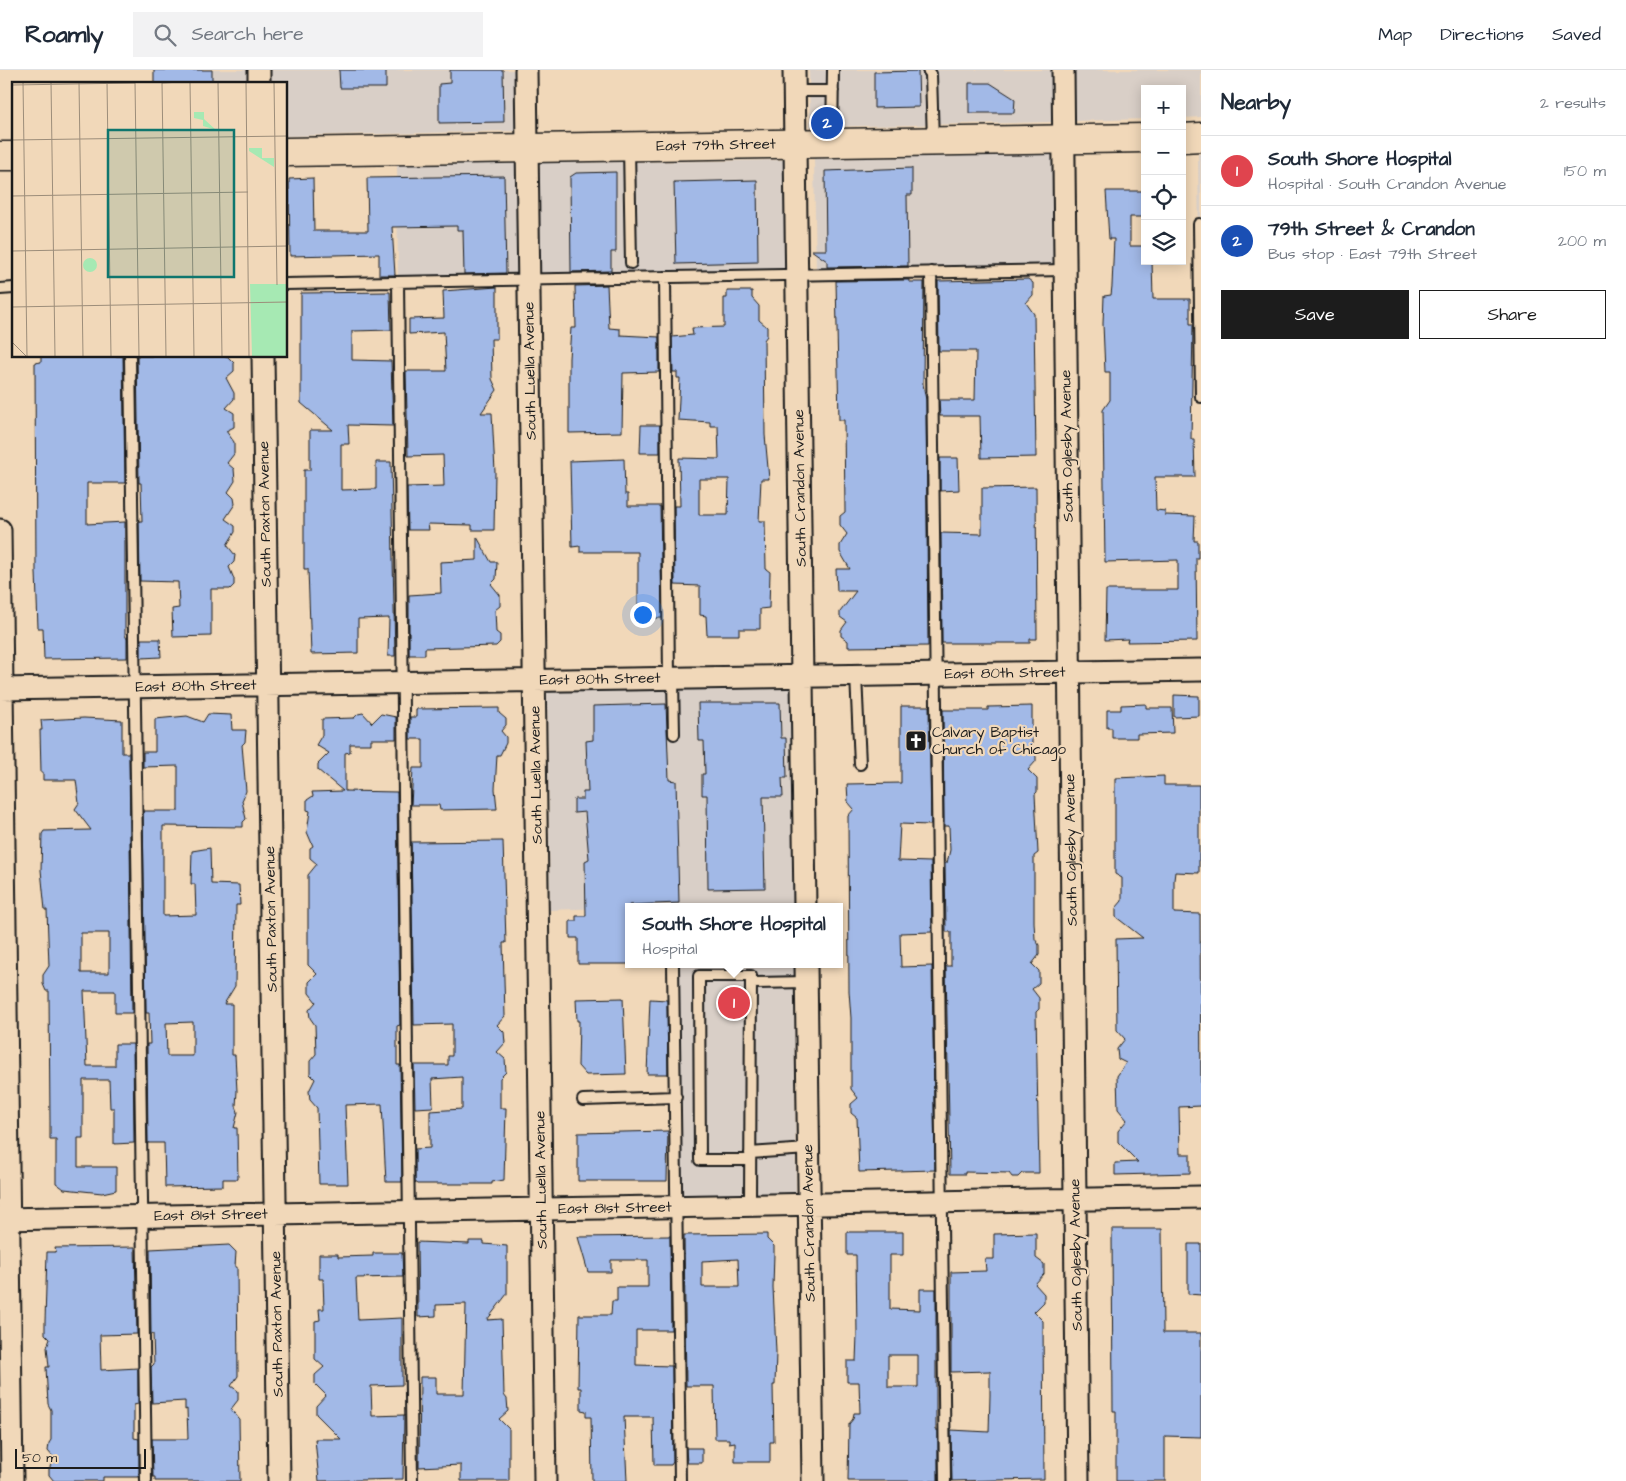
<!DOCTYPE html>
<meta charset="utf-8">
<style>
body{margin:0;font-family:"Architects Daughter",sans-serif;background:#f2f2f3;color:#1f2937}
.controls{position:absolute;right:15px;top:15px;display:grid;overflow:hidden;border-radius:0px;box-shadow:0 2px 12px #0003}
.controls button{width:45px;height:45px;display:grid;place-items:center;padding:0;border:0;border-bottom:1px solid #e0e1e3;background:#fff;color:#1f2937;font:25px sans-serif}
.scale{position:absolute;left:15px;bottom:12px;width:131px;box-sizing:border-box;padding-left:5px;border:2px solid #1c1c1c;border-top:0;font-size:14px;line-height:18px;white-space:nowrap;color:#1c1c1c;-webkit-text-stroke:4px #f1d8b9;paint-order:stroke}
.you{position:absolute;left:642px;top:544px;width:18px;height:18px;margin:-12px;border:4px solid #fff;border-radius:50%;background:#1a73e8;box-shadow:0 0 0 8px #1a73e833}
.badge{display:grid;place-items:center;width:32px;height:32px;border-radius:50%;background:#1c1c1c;color:#fff;font-size:16px;font-weight:700}
.pin{position:absolute;translate:-50% -50%;border:2px solid #fff;box-shadow:0 1px 5px #0006}
.popup{position:absolute;left:625px;top:833px;width:218px;height:65px;box-sizing:border-box;display:grid;place-content:center;border-radius:0px;background:#fff;filter:drop-shadow(0 1px 4px #0005);font-size:16px;white-space:nowrap;color:#747a83}
.popup b{font-size:19px;color:#1f2937}
.popup::after{content:'';position:absolute;left:50%;top:100%;margin-left:-10px;border:10px solid transparent;border-top-color:#fff}
.list{margin:0;padding:0;list-style:none}
h2{display:flex;justify-content:space-between;align-items:center;height:65px;margin:0;padding:0 20px;font-size:21px}
h2 small{font-size:16px;font-weight:400;color:#747a83}
.list li{display:grid;grid-template-columns:32px 1fr auto;gap:15px;align-items:center;box-sizing:border-box;height:70px;padding:0 20px;border-top:1px solid #e0e1e3}
.list b{display:block;font-size:19px;white-space:nowrap}
.list p{margin:0;font-size:16px;white-space:nowrap;color:#747a83}
.list em{font-size:16px;font-style:normal;color:#747a83}
.actions{display:flex;gap:10px;padding:15px 20px}
.actions a{flex:1;padding:11px 0;border:1px solid #1c1c1c;border-radius:0px;text-align:center;font-size:18px;color:#1c1c1c}
.actions .main{background:#1c1c1c;color:#fff}
.icon{flex:none;width:28px;height:28px;fill:none;stroke:currentColor;stroke-width:2;stroke-linecap:round;stroke-linejoin:round}
.map{position:relative;flex:none;width:1201px;height:1411px;overflow:hidden}
header{display:flex;align-items:center;gap:30px;box-sizing:border-box;height:70px;padding:0 25px;background:#fff;border-bottom:1px solid #e0e1e3}
header strong{font-size:24px}
nav{display:flex;gap:28px;margin-inline-start:auto;font-size:18px}
.search{width:350px;height:45px;background:#f2f2f3;display:flex;align-items:center;gap:12px;box-sizing:border-box;padding:0 18px;border-radius:0px;color:#747a83;font-size:19px}
main{display:flex}
aside{flex:1;background:#fff}
.map>svg:first-child{display:block}
.built{fill:#d9cfc7}
.building{fill:#a2b9e7;stroke:#1c1c1c;fill-rule:evenodd}
.lines{fill:none;stroke-linecap:round;stroke-linejoin:round}
.service-casing{stroke:#1c1c1c;stroke-width:14}
.minor-casing{stroke:#1c1c1c;stroke-width:25}
.secondary-casing{stroke:#1c1c1c;stroke-width:31}
.service{stroke:#f1d8b9;stroke-width:10}
.minor{stroke:#f1d8b9;stroke-width:21}
.secondary{stroke:#f1d8b9;stroke-width:28}
.labels{text-anchor:middle;dominant-baseline:central;stroke-width:4.5;stroke-linejoin:round;paint-order:stroke}
.street-label{font-size:15px;fill:#1c1c1c;stroke:#f1d8b9}
.poi-label{font-size:15px;fill:#1c1c1c;stroke:#f1d8b9;text-anchor:start}
.inset-road{fill:none;stroke:#9c8d7a;stroke-width:1}
.view{fill:#0f766e;fill-opacity:0.15;stroke:#0f766e;stroke-width:2.5}
.inset-edge{fill:none;stroke:#1c1c1c;stroke-width:2.5}
</style>
<header>
<strong>Roamly</strong>
<div class="search"><svg class="icon" aria-label="search" viewBox="0 0 24 24"><circle cx="10" cy="10" r="6"/><path d="M15 15l6 6"/></svg>Search here</div>
<nav><a>Map</a><a>Directions</a><a>Saved</a></nav>
</header>
<main>
<div class="map">
<svg width="1201" height="1411" viewBox="0 0 1201 1411">
<rect width="100%" height="100%" fill="#f1d8b9"/>
<filter id="ink" filterUnits="userSpaceOnUse"><feTurbulence type="fractalNoise" baseFrequency=".02" numOctaves="2"/><feDisplacementMap in="SourceGraphic" scale="10" xChannelSelector="R" yChannelSelector="G"/><feConvolveMatrix kernelMatrix="1 2 1 2 8 2 1 2 1" color-interpolation-filters="sRGB"/></filter>
<g filter="url(#ink)">
<path class="built" d="M187,0H251V14H188Z
M270,0H518L520,61L286,66V14H271Z
M809,0H1053L1055,52L810,57Z
M1074,0H1201V47L1182,48V19H1145V49L1075,51Z
M1054,84L1055,200L816,204L814,89Z
M1198,84H1201V188H1199Z
M786,90L785,205L540,209V93Z
M520,93L521,209L398,212L397,95Z
M791,614L793,837H629L550,840L547,619Z
M673,894H794L796,1126L677,1127Z"/>
<path class="building" d="M154,0H212V14H154Z
M339,0H386V18H340Z
M450,0H503L504,52L439,53V14L450,13Z
M918,1L919,37L874,38V2Z
M969,13H990L1015,29L1014,43H969Z
M912,98V125H907L908,196L827,197V191L811,180H826L825,101Z
M616,102V182H611V201L571,202L570,107L576,103Z
M504,106L506,203L464,204L463,160H457V156L392,157L395,205H379V184L290,186L289,109L313,108L314,161H368L367,108Z
M757,110L758,192L676,194L674,112Z
M1106,121H1145V147H1130V176H1145V191H1152L1153,229H1190V254H1193V256L1191,369H1194L1195,407H1155L1156,440L1165,441V445L1195,446L1194,471H1198V488H1196L1197,571L1127,572L1128,569L1105,570L1106,520H1178V490L1105,492L1103,340L1110,330V302H1105L1103,254L1104,226L1111,225L1112,216L1114,169H1109Z
M1028,209L1033,213V225L1026,233L1034,244L1036,387L981,388L980,346H940L939,330H975L976,281H939L938,211Z
M909,210V212H924L923,314L926,330L928,576L848,577V571L841,566V560L847,552L840,547V542L856,521H837L836,499H850L840,482V475L847,464L840,455V446L845,442L844,350H839L836,211Z
M607,215L609,258L620,259V265L659,267V302L623,303L622,362L569,363V288L571,258H576L575,216Z
M497,217V269H491L492,309L497,320L481,343H492L495,402L494,460H472V455L428,454L429,460H408L407,417L444,416L443,385L408,386L406,301H446L444,262L409,264V249L444,248L443,221Z
M727,221H752V228L759,236V250L767,257V266L764,270L765,365L769,409H761L759,451H765L766,499L770,502L769,538L760,539V559H739V565H707L706,546L700,545V516L675,515L674,436H680L679,388L719,389L718,356H710V352L678,350L680,308H677V302H673L672,267L693,265L692,258L724,257V228H727ZM699,409H729L728,445H699Z
M390,222L391,260L352,261V290L391,291L393,356L348,355L349,374H341V420L376,419V392H391L395,586H388L389,548L358,549V583L311,584L308,499H304V400H310V360H333L301,333V223Z
M41,286H123L125,413H87V454L125,452V565L127,569V588L44,589L43,558H38L36,502L35,293L41,292Z
M137,286H227L234,293V301L226,308L234,323V329L226,338L234,343V357L226,361L234,372V384L227,393L234,399L235,411L228,422L234,428L235,434L225,449L235,456V462L227,475L235,485L234,492L229,497L234,509V515L230,519H211V566L173,567L172,539L179,538L178,512L140,511L139,451H142L141,413H139Z
M641,355H660V383H640Z
M940,388H958L959,420L940,421Z
M624,389L625,424H628V436H660L662,548L638,549V482H580V476L572,477L570,391Z
M1036,417L1037,569H1030V573H942L941,463L982,464V418Z
M477,467L491,492H497L496,509L491,514L500,525V536L495,540L496,562L500,565V572L496,576L425,578V585H409V525L441,523L440,492L477,490Z
M141,569H160L161,587L141,588Z
M1174,625L1199,626V646L1174,647Z
M698,633H780L781,668H786L787,708H782L783,727H763L765,818L708,819L707,725H702V704H705L704,671H699Z
M666,634L669,710L676,711L679,833L629,835V894H578V868H570V851H576V846H586L585,791L589,789L585,742L574,743V729H583V722H588L586,671L593,670V636Z
M1146,634V638H1172L1173,663L1137,664V668H1112V658H1107V640H1121V635Z
M901,636H929L931,755L900,754L898,791L931,792L932,862L900,863L901,897L932,896L935,1100L859,1102L857,1048L851,1043V1034L858,1028L851,1019V948L849,921L848,746L854,739L848,732L847,714L901,713Z
M1032,636V676L1036,679V691L1028,700L1037,709V722L1035,724L1038,783L1034,786V852L1035,869L1039,875V885L1032,894L1039,901V913L1032,919L1039,928V939L1036,942L1039,1103H1022L1018,1107H1012L1009,1103L965,1102V1104H950L946,896H951V862H946L945,793H947L950,780L949,756H944L943,640H988V637Z
M499,638V643L506,649V655L501,661L506,667V673L500,685H497L495,719L497,739L440,740L439,735H411L413,698H423V669H410V647H416V639Z
M363,643L372,653L381,644L396,647V669H371V674H350V682L345,683V721L397,722L400,955L397,956V995H400L402,1112H386L382,1034L345,1035L348,1114H319L317,1038L310,1030L309,1021L315,1009L310,1004V991L316,984L315,955L310,948L309,940L316,932L309,923V912L317,904L308,895V805L317,794L310,788V778L313,776L307,762L310,741L307,740V730L313,726L312,722L343,721L318,700V694L329,683L316,675L322,665V649L354,648L358,644Z
M208,644L231,645L232,660H246L245,672L242,675L246,721L242,731L246,749L243,752V757L163,756V846L196,845L195,814H191L192,781L210,778L211,814L239,815L240,835H236L235,916L224,934H232V985H235L237,1021L236,1036L238,1042L234,1058H237L238,1109H223V1116L165,1117L164,1073H148L147,974H150L149,943H146L143,741H178V696L143,697V682H155V649L187,646L203,652ZM193,952V986H167L166,953Z
M84,648L122,650V683H129L132,943H115V921H84L87,996H115V974H133L134,1073L114,1074V1038H110L109,1010H83V1068H78V1097H116V1120L102,1123L64,1119L56,1113V1069H50V1052L49,921H46L43,914V905L49,896L47,840H45L41,800L42,764L44,761L91,760L75,739L79,733L76,710H43V702H41L40,660H42L41,650ZM81,863H109V903H81Z
M1164,706V715H1199V803L1175,802L1174,810V843L1200,844L1201,1036L1179,1037L1180,1084H1190V1103L1115,1105V1093L1138,1092L1118,1072V1061L1127,1050L1118,1039L1117,1006L1126,993L1118,989L1117,979L1125,969L1117,960L1116,869L1143,868L1116,847V838L1122,831V808L1115,804V708Z
M503,771L506,873H503L505,946L497,955L504,962L505,973L497,982L505,989L506,1002L500,1008V1038H506L504,1110L492,1112V1114H418L415,1112V1079L430,1078V1041L462,1039V1007L432,1009L433,1037L415,1038L414,995H448V986H452V954L414,955L411,772Z
M623,928L626,1004L586,1005L578,996L579,951H577L576,929Z
M650,929L667,930L668,1004H647Z
M668,1061L667,1111H578V1063Z
M1112,1159H1162L1163,1263H1201V1367L1165,1366V1411H1116V1341H1113Z
M847,1162H903V1185H890V1239L920,1240V1219H936V1360H938V1411H848L849,1354L853,1349L854,1343H860L859,1312H847V1291H856L857,1265L856,1185H847ZM888,1285H918V1317H888Z
M1036,1163V1188L1044,1194V1204L1035,1214L1044,1224V1232L1034,1242L1043,1251L1044,1409L952,1411L951,1360L989,1362L990,1325V1301L951,1302V1202L986,1201L985,1189H994V1164Z
M767,1164V1169L774,1176V1183L773,1217L776,1282L775,1315H773L774,1372H770V1392H735V1372L729,1373V1369H715L714,1316H686L684,1165ZM738,1189L739,1217H702V1191Z
M670,1166L671,1260H636V1295L672,1296L673,1392L671,1395H654L653,1347H624L627,1411H592L591,1347H586V1341L581,1340V1318H578L579,1245H611L612,1231H617V1217H648V1190H611V1202H588L578,1167Z
M469,1171H484V1174L507,1176V1224L487,1250L502,1249L504,1325L507,1329L508,1341L499,1349L509,1359V1411H461V1395L419,1397L420,1307H436V1324H464L466,1234L436,1235V1246L418,1247L417,1172L469,1174Z
M1188,1174H1201V1225L1188,1224Z
M229,1175L236,1182L235,1197H237L238,1306L231,1316L238,1321V1330L231,1339L239,1349L240,1411H155V1407H153L152,1369H188L187,1339L185,1340V1331L152,1333L151,1297L154,1294L153,1264H151L150,1179Z
M135,1177L137,1264L100,1265L101,1300L138,1298V1334L134,1335V1368L139,1369V1407H103V1411H54L49,1405V1399L54,1388L48,1381L49,1373L51,1370V1340L48,1334L46,1297H49L47,1277L50,1269L45,1264V1252L47,1182H56L55,1178Z
M373,1183H402L403,1207L356,1208L358,1250L402,1248V1315L371,1316L372,1346L404,1345L403,1409L319,1411L315,1369H341L316,1344V1336L326,1325L315,1314V1305L324,1297L315,1289V1251L320,1250L319,1239H324L323,1209H319V1184H338V1187L373,1186Z
M686,1378H702V1393H687Z"/>
<g class="lines">
<g class="service-casing">
<path id="service" d="M928,0L931,4L933,71
M794,21H833
M832,71L833,0
M629,77L631,193
M1199,154L1201,327
M931,202L945,1411
M665,207L669,608
M398,212L412,1411
M286,214L1065,200
M0,219L14,218
M130,286L146,1411
M856,605L860,694
M673,608L674,664
M673,894L680,1411
M751,913L806,912
M583,1030L676,1027
M750,1083L808,1079
M750,1090H700L699,906H751L750,1135"/>
</g>
<g class="minor-casing">
<path id="minor" d="M259,0V14
M526,0L545,1411
M794,0L805,837
M1063,0L1078,1411
M263,286L279,1411
M0,460L12,1411
M0,619L1201,600
M806,894L813,1411
M0,1149L1201,1127"/>
</g>
<g class="secondary-casing">
<path id="secondary" d="M1182,68L1201,67
M286,82L1145,68
M0,86H14"/>
</g>
<use href="#service" class="service"/>
<use href="#minor" class="minor"/>
<use href="#secondary" class="secondary"/>
</g>
</g>
<defs>
<g id="church-square" transform="scale(1.125)"><rect x="-9" y="-9" width="18" height="18" rx="4" fill="#1c1c1c" stroke="#f1d8b9"/><path d="M-1.2-6h2.4v3.5h3.3v2.4h-3.3V6h-2.4V-.1h-3.3v-2.4h3.3Z" fill="#fff"/></g>
</defs>
<g fill-rule="evenodd">
<use href="#church-square" x="916" y="671"/>
</g>
<g class="labels">
<g class="street-label">
<text transform="translate(716 75) rotate(-1)">East 79th Street</text>
<text transform="translate(530 301) rotate(-91)">South Luella Avenue</text>
<text transform="translate(1067 376) rotate(-91)">South Oglesby Avenue</text>
<text transform="translate(800 418) rotate(-91)">South Crandon Avenue</text>
<text transform="translate(265 444) rotate(-91)">South Paxton Avenue</text>
<text transform="translate(1005 603) rotate(-1)">East 80th Street</text>
<text transform="translate(600 609) rotate(-1)">East 80th Street</text>
<text transform="translate(196 616) rotate(-1)">East 80th Street</text>
<text transform="translate(536 705) rotate(-91)">South Luella Avenue</text>
<text transform="translate(1071 780) rotate(-91)">South Oglesby Avenue</text>
<text transform="translate(271 849) rotate(-91)">South Paxton Avenue</text>
<text transform="translate(541 1110) rotate(-91)">South Luella Avenue</text>
<text transform="translate(615 1138) rotate(-1)">East 81st Street</text>
<text transform="translate(211 1145) rotate(-1)">East 81st Street</text>
<text transform="translate(809 1153) rotate(-91)">South Crandon Avenue</text>
<text transform="translate(1076 1185) rotate(-91)">South Oglesby Avenue</text>
<text transform="translate(277 1254) rotate(-91)">South Paxton Avenue</text>
</g>
<g class="poi-label">
<text x="932" y="662">Calvary Baptist<tspan x="932" dy="17">Church of Chicago</tspan></text>
</g>
</g>
<g transform="translate(12 12)">
<rect width="275" height="275" fill="#f1d8b9"/>
<path d="M182,30H192V37L204,48L191,44V38L182,36ZM237,66H250V76H262V85L237,69ZM71 183a7 7 0 1 1 14 0a7 7 0 1 1-14 0ZM238,202H275V274H240Z" fill="#a6e9b3"/>
<path class="inset-road" d="M11,0L15,275M39,0L43,275M67,0L71,275M95,0L99,275M123,0L127,275M150,0L154,275M178,0L182,275M206,0L210,275M234,0L237,275M262,0L265,203M150,1L170,0M0,3L123,1M0,58L275,54M0,114L236,110M0,169L275,164M0,225L275,220M0,260L15,275"/>
<path class="view" d="M96,48H222V195H96Z"/>
<rect width="275" height="275" class="inset-edge"/>
</g>
</svg>
<div class="controls">
<button>+</button>
<button>−</button>
<button><svg class="icon" aria-label="locate" viewBox="0 0 24 24"><circle cx="12" cy="12" r="6"/><path d="M12 2v4M12 18v4M2 12h4M18 12h4"/></svg></button>
<button><svg class="icon" aria-label="layers" viewBox="0 0 24 24"><path d="M12 4l9 5-9 5-9-5zM3 14l9 5 9-5"/></svg></button>
</div>
<div class="scale">50 m</div>
<div class="you"></div>
<div class="pin badge" style="left:734px;top:933px;background:#e0444e">1</div>
<div class="popup"><b>South Shore Hospital</b>Hospital</div>
<div class="pin badge" style="left:827px;top:53px;background:#1a4fb4">2</div>
</div>
<aside>
<h2>Nearby<small>2 results</small></h2>
<ul class="list">
<li><span class="badge" style="background:#e0444e">1</span><div><b>South Shore Hospital</b><p>Hospital · South Crandon Avenue</p></div><em>150 m</em></li>
<li><span class="badge" style="background:#1a4fb4">2</span><div><b>79th Street &amp; Crandon</b><p>Bus stop · East 79th Street</p></div><em>200 m</em></li>
</ul>
<div class="actions"><a class="main">Save</a><a>Share</a></div>
</aside>
</main>
